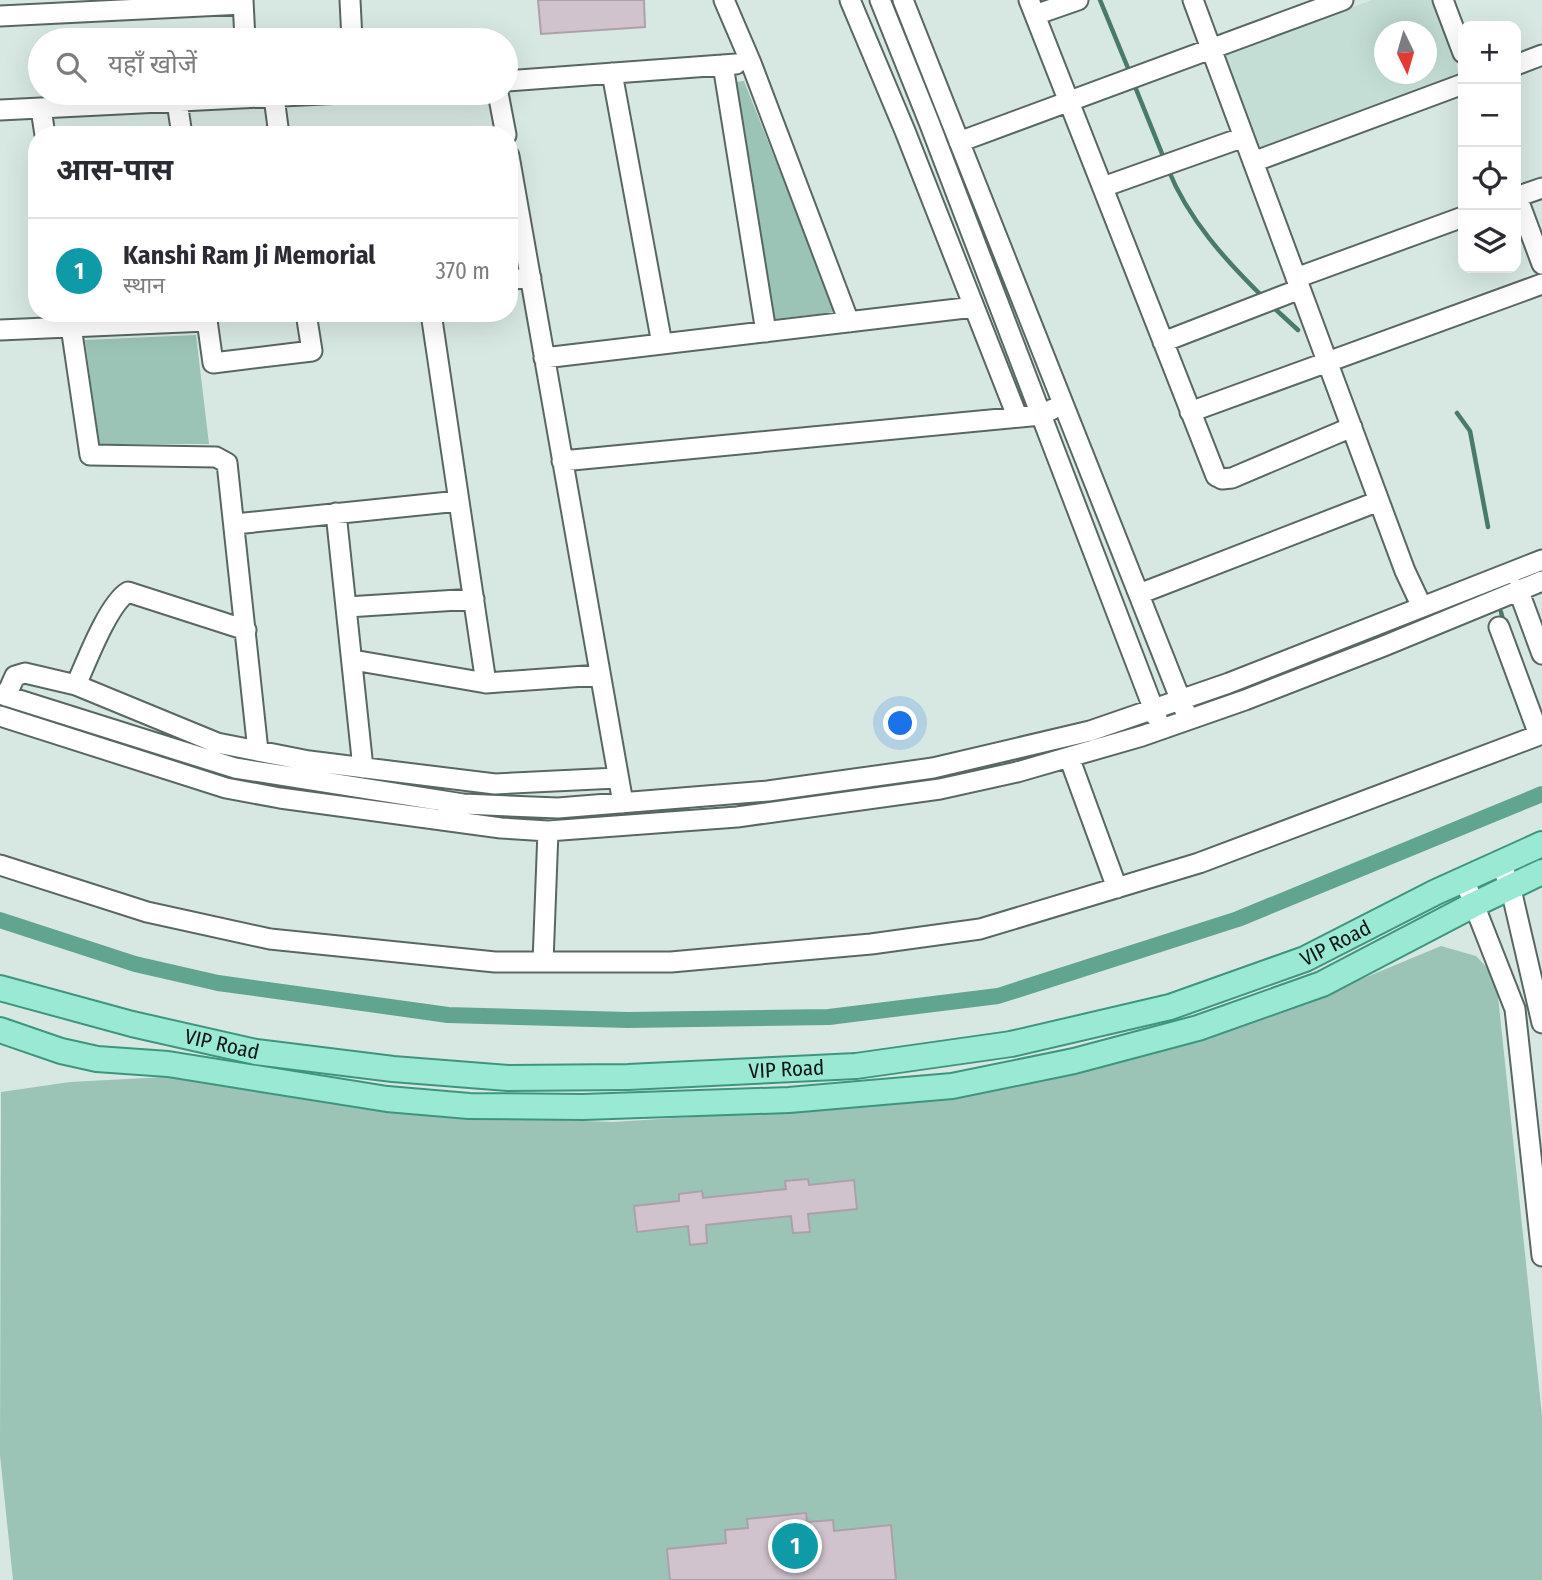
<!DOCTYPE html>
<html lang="hi">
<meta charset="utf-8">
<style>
body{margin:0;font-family:"Fira Sans Condensed","Noto Sans Devanagari",sans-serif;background:#f2f2f3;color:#2b2b33}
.controls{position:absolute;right:21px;top:21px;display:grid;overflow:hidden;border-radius:14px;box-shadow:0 7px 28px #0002}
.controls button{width:63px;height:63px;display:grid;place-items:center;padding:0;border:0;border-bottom:2px solid #e1e1e2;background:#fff;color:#2b2b33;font:35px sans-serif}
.compass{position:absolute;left:1374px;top:21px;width:63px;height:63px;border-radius:50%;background:#fff;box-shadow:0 7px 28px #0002;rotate:175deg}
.you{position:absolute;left:901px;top:724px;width:24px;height:24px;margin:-18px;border:5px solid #fff;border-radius:50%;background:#1a73e8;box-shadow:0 0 0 10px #1a73e833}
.badge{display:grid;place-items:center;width:46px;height:46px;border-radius:50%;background:#9e3598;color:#fff;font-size:23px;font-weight:700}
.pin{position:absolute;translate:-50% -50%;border:4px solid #fff;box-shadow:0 2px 7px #0006}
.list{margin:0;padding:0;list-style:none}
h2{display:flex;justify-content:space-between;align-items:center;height:91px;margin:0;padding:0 28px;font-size:30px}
h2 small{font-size:23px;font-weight:400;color:#7c7c81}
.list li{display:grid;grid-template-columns:46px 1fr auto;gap:21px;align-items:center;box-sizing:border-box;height:105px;padding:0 28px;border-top:2px solid #e1e1e2}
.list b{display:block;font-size:26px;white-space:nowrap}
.list p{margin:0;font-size:23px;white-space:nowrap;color:#7c7c81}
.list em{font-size:23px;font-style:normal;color:#7c7c81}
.icon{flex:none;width:38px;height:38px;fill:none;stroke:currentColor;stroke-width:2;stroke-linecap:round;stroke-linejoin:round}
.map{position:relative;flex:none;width:1542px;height:1580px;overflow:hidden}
.search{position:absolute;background:#fff;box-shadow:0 7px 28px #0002;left:28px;top:28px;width:490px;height:77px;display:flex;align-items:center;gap:18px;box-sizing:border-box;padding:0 24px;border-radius:38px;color:#7c7c81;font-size:26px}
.panel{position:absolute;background:#fff;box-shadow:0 7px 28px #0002;left:28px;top:126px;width:490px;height:196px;border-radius:28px}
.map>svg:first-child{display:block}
.built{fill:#c4ded5;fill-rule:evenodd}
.green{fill:#9bc3b6}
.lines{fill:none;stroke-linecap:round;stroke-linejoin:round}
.stream{stroke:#497a6c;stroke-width:4.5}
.canal{stroke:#61a591;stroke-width:16}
.building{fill:#d0c3ce;stroke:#aca0aa;stroke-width:2}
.minor-casing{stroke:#586762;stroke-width:23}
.major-casing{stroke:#3e957f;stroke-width:28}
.minor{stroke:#fff;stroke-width:19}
.major{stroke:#9ae9d4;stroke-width:24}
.labels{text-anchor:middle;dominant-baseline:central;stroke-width:6;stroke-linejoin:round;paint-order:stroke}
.street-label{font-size:21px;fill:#101614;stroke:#fff}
</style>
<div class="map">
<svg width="1542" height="1580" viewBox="0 0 1542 1580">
<rect width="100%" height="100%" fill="#d7e8e2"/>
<path class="built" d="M1372,0H1432L1461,78L1261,152L1225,54ZM1384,32H1426V74H1384Z"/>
<path class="green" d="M744,81L836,312L775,319L736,82Z
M196,335L209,444H99L85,340Z
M1441,946L1476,956L1496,977L1542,1416V1580H13L0,1455L1,1092L70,1082L165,1077L267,1092L469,1117L613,1122L862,1106L1040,1082L1199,1042L1304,1003Z"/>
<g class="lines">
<path class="stream" d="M1100,0L1130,73
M1134,84L1165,161
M1168,169C1188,219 1226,261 1264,298
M1273,307L1298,330
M1457,413L1470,431L1488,527
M1501,612L1504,624"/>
<path class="canal" d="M0,920L135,964L218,983L448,1015L628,1020L829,1017L998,996L1238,919L1542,794"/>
</g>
<path class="building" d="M538,0H644L645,27L541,34Z
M808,1179L809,1185L854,1180L857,1209L808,1214L810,1232L793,1233L791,1216L706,1225L707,1243L690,1245L688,1226L637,1232L634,1206L679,1201V1194L702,1191L703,1198L786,1189L785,1181Z
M806,1513L807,1522L833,1520L834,1531L891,1525L896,1580H670L667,1549L726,1543L725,1530L748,1528L747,1519Z"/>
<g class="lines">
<g class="minor-casing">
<path id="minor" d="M243,0L245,40
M350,0L352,40
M724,0L751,63L849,322
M850,0L905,131L1017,416
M880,0L929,122L1157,718
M903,0L1185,711
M1029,0L1216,476L1222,479L1232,478L1352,427
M1193,0L1405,571L1422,607
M1443,0L1463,53
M1035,15L1078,0
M0,16L243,4
M723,65L766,332
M1516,65L1542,55
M612,73L662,344
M506,81L736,64
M498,93L506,135
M274,97L279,135
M177,102L182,135
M41,109L45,135
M0,110L342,93
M959,142L1343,0
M509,156L623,803
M1253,162L1463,84
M1103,187L1244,137
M1516,194L1542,264
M1516,197L1542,188
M1296,278L1463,217
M509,279L531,278
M69,313L90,455L216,457L227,463L258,751
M206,313L213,363L312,351L306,313
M431,313L486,683
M0,330L207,321
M1163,342L1300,289
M544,358L974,307
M1190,412L1542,284
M562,461L1041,415L1053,409
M336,513L363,768
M235,524L459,501
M1518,589L1542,654
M1139,594L1379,501
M347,607L474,599
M1499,627L1539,735
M353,660L486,683L599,675
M76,685C86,663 108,604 128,592L246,630
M0,694L235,768L463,804L558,808L768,791L933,768L1090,731L1229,683L1542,560
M6,696L15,676L25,673L76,685L217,743L309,761L495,784L617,778
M0,716L226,788L280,798L501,828L548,831L737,817L940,789L1017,772L1142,736L1245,700L1384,646L1542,581
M1069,757L1117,888
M1501,861L1513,898L1542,1023
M0,865L147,912L270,939L495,962H671L871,944L980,929L1199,863L1542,734
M1464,879L1515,1009L1542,1256
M543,962L548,831"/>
</g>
<g class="major-casing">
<g id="major">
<path id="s1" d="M0,988L132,1024L256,1052L393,1069L508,1078L628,1077L856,1066L1011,1044L1170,1007L1305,959L1436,892L1542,844"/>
<path d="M0,1030L61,1051L97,1059L168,1064L387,1099L469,1106L583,1107L789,1100L952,1086L1074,1061L1198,1028L1322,984L1473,905L1542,872"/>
</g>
</g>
<use href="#minor" class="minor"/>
<use href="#major" class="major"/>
</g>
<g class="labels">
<g class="street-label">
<text stroke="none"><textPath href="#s1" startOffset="1363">VIP Road</textPath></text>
<text stroke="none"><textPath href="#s1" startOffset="229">VIP Road</textPath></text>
<text stroke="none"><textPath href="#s1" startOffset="796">VIP Road</textPath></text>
</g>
</g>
</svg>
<div class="controls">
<button>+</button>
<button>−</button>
<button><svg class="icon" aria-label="locate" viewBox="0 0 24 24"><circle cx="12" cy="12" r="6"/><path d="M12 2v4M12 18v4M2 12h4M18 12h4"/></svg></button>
<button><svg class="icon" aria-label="layers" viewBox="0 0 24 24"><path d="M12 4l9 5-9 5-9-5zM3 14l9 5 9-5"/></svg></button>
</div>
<svg class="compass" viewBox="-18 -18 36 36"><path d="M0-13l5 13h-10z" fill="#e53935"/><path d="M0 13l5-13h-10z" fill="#7c7c81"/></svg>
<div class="you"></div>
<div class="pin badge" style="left:795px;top:1546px;background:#0f9aa8">1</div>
<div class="search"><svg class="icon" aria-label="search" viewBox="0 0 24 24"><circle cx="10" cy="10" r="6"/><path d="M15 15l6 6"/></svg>यहाँ खोजें</div>
<section class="panel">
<h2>आस-पास<small></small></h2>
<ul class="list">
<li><span class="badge" style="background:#0f9aa8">1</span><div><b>Kanshi Ram Ji Memorial</b><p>स्थान</p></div><em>370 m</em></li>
</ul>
</section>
</div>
